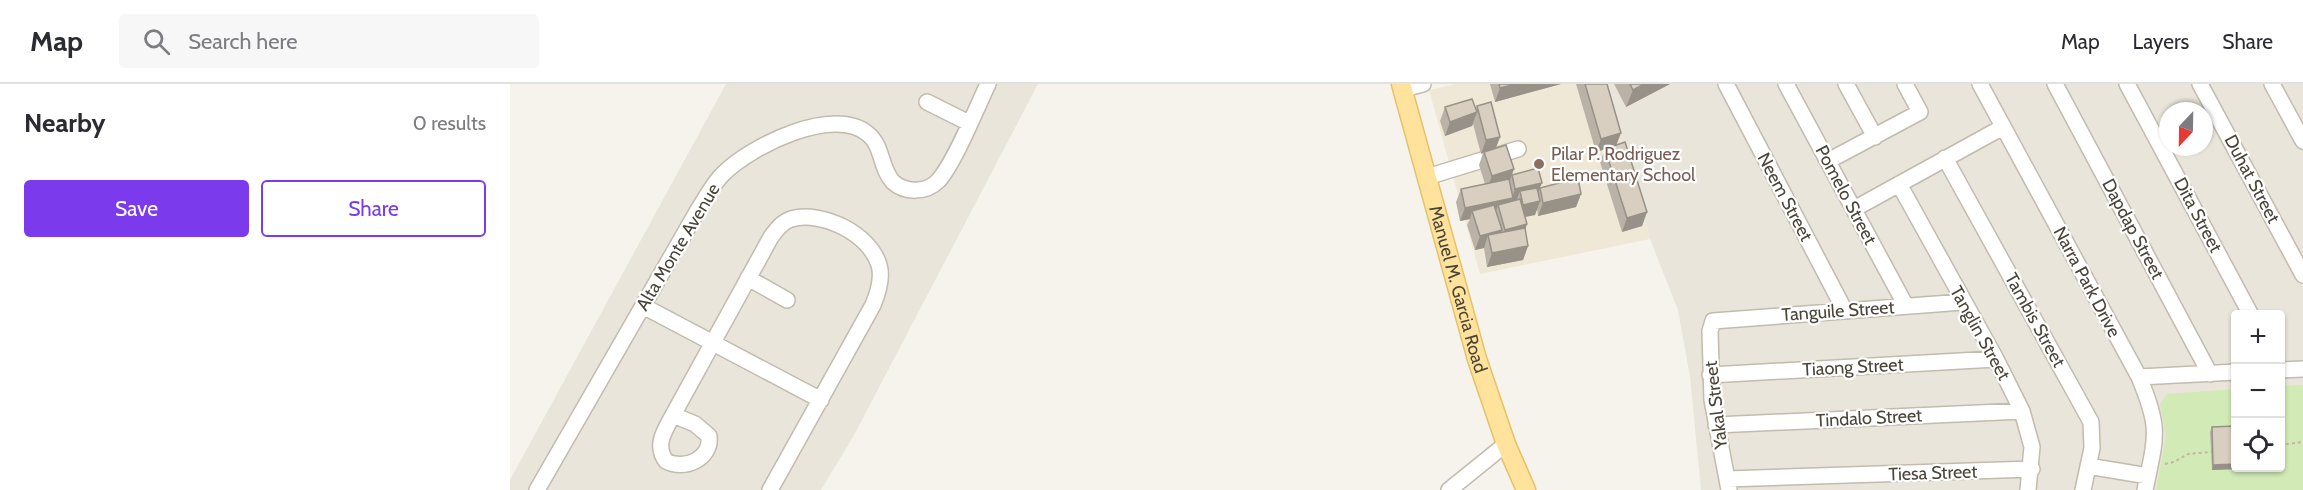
<!DOCTYPE html>
<meta charset="utf-8">
<style>
body{margin:0;font-family:Cabin,sans-serif;background:#f7f7f7;color:#2b2b33}
.controls{position:absolute;right:18px;bottom:18px;display:grid;overflow:hidden;border-radius:6px;box-shadow:0 2px 4px #0004}
.controls button{width:54px;height:54px;display:grid;place-items:center;padding:0;border:0;border-bottom:2px solid #e1e1e2;background:#fff;color:#2b2b33;font:30px sans-serif}
.compass{position:absolute;left:1649px;top:18px;width:54px;height:54px;border-radius:50%;background:#fff;box-shadow:0 2px 4px #0004;rotate:202deg}
.list{margin:0;padding:0;list-style:none}
h2{display:flex;justify-content:space-between;align-items:center;height:78px;margin:0;padding:0 24px;font-size:26px}
h2 small{font-size:20px;font-weight:400;color:#7c7c81}
.actions{display:flex;gap:12px;padding:18px 24px}
.actions a{flex:1;padding:14px 0;border:2px solid #7c3aed;border-radius:6px;text-align:center;font-size:21px;color:#7c3aed}
.actions .main{background:#7c3aed;color:#fff}
.icon{flex:none;width:33px;height:33px;fill:none;stroke:currentColor;stroke-width:2;stroke-linecap:round;stroke-linejoin:round}
.map{position:relative;flex:none;width:1793px;height:406px;overflow:hidden}
header{display:flex;align-items:center;gap:36px;box-sizing:border-box;height:84px;padding:0 30px;background:#fff;border-bottom:2px solid #e1e1e2}
header strong{font-size:28px}
nav{display:flex;gap:33px;margin-inline-start:auto;font-size:21px}
.search{width:420px;height:54px;background:#f7f7f7;display:flex;align-items:center;gap:15px;box-sizing:border-box;padding:0 21px;border-radius:6px;color:#7c7c81;font-size:22px}
main{display:flex}
aside{flex:1;background:#fff}
.map>svg:first-child{display:block}
.residential{fill:#eae5da;fill-rule:evenodd}
.education{fill:#efe8d6}
.green{fill:#d2eab5}
.lines{fill:none;stroke-linecap:round;stroke-linejoin:round}
.minor-casing{stroke:#c2bbae;stroke-width:18}
.major-casing{stroke:#e6c16a;stroke-width:21}
.path{stroke:#c4b79f;stroke-width:2;stroke-dasharray:3 3;stroke-linecap:butt}
.minor{stroke:#fff;stroke-width:15}
.major{stroke:#ffe39c;stroke-width:18}
.wall{fill:#bab2a6}
.shaded-wall{fill:#979187}
.building{fill:#d8cfc1;stroke:#979187;stroke-width:1.5}
.education-dot{fill:#8d6e63;stroke:#fff;stroke-width:2}
.labels{text-anchor:middle;dominant-baseline:central;stroke-width:4.5;stroke-linejoin:round;paint-order:stroke}
.education-label{font-size:18px;fill:#785e54;stroke:#fff;text-anchor:start}
.street-label{font-size:18px;fill:#4b4439;stroke:#fff}
</style>
<header>
<strong>Map</strong>
<div class="search"><svg class="icon" aria-label="search" viewBox="0 0 24 24"><circle cx="10" cy="10" r="6"/><path d="M15 15l6 6"/></svg>Search here</div>
<nav><a>Map</a><a>Layers</a><a>Share</a></nav>
</header>
<main>
<aside>
<h2>Nearby<small>0 results</small></h2>
<ul class="list">
</ul>
<div class="actions"><a class="main">Save</a><a>Share</a></div>
</aside>
<div class="map">
<svg width="1793" height="406" viewBox="0 0 1793 406">
<rect width="100%" height="100%" fill="#f6f3ec"/>
<path class="residential" d="M216,0H528L343,353L311,406H0V396Z
M1095,0H1793V406H1191L1180,293L1168,226L1140,155ZM1658,27H1694V63H1658ZM1726,231H1770V384H1726Z"/>
<path class="education" d="M945,0H1095L1140,155L970,190L919,6Z"/>
<path class="green" d="M1793,301V406H1646L1656,352L1650,320L1657,310L1725,305L1726,384H1770L1771,302Z"/>
<g class="lines">
<g class="minor-casing">
<path id="minor" d="M1216,0L1335,227
M1276,0L1396,222
M1336,0L1365,53
M1470,0L1629,293C1651,345 1646,352 1635,406
M1545,0L1700,290
M1617,0L1741,231
M1690,0L1793,191
M1762,0L1793,57
M893,5L913,0
M417,18L459,39
M1435,74L1581,338L1582,364L1573,406
M1318,77L1410,28L1395,0
M917,93L1008,65
M1389,100L1486,275L1512,327L1522,363L1518,406
M1344,125L1493,43
M238,194L277,216
M133,222L311,316
M1770,286L1793,285
M1200,291L1486,275
M1629,293L1726,288
M163,331L185,340L199,352C202,375 174,387 156,377C144,361 155,346 163,331L261,153C267,145 272,138 281,135C312,126 360,150 369,181C373,194 368,209 363,221L260,406
M1206,341L1512,327
M1578,382L1638,392
M1217,395L1522,385
M27,406L188,126C196,114 203,99 214,89C241,62 324,21 358,50C373,62 370,84 383,98C395,109 416,109 428,97C444,80 467,23 478,0
M939,406L996,360
M1219,406L1202,316L1200,247L1203,237L1453,218"/>
</g>
<g class="major-casing">
<g id="major">
<path id="s1" d="M891,0L967,275L996,360L1016,406"/>
</g>
</g>
<path class="path" d="M1725,302V344
M1770,361L1793,358
M1655,380L1664,378L1678,370L1701,368"/>
<use href="#minor" class="minor"/>
<use href="#major" class="major"/>
</g>
<path class="wall" d="M980,0H1051L985,18Z
M1066,0H1097L1107,61L1137,128L1132,142L1112,148L1090,78L1095,65L1086,68Z
M1104,0H1160L1116,23Z
M967,22L990,53L986,64L1002,91L1030,103L1071,110L1066,123L1028,132L1027,125L1025,131L1015,133L1017,140L1015,146L1018,162L1013,176L977,183L974,164L965,166L957,141L960,135L950,137L946,118L951,105L975,100L969,81L973,69L971,70L963,40L962,42L935,52L930,37L935,23L966,24Z
M1702,343L1725,384H1753L1702,386L1700,348Z"/>
<path class="shaded-wall" d="M1006,0H1051L985,18L990,4Z
M1134,0H1160L1116,23L1123,6Z
M967,28L962,42L935,52L940,38Z
M1111,49L1106,62L1086,68L1091,55Z
M990,53L985,66L974,68L973,69L971,70L976,56Z
M1004,85L999,99L977,105L982,92Z
M1032,99L1026,113L1010,107L1006,118L988,121L985,130L962,127L960,135L950,137L955,124L1002,114L1005,105Z
M1071,110L1066,123L1028,132L1033,119Z
M1030,117L1025,131L1008,134L1013,121Z
M1137,128L1132,142L1112,148L1117,134Z
M1017,140L1012,154L990,160L995,146Z
M992,146L987,160L978,151L974,164L965,166L970,152Z
M1018,162L1013,176L977,183L982,169Z
M1725,380V384H1753L1702,386L1703,381Z"/>
<path class="building" d="M989,0H1006L990,4Z
M1075,0H1097L1111,49L1091,55Z
M1120,0H1134L1123,6Z
M962,15L967,28L940,38L935,23Z
M981,18L990,53L976,56L967,22Z
M1115,58L1137,128L1117,134L1095,65Z
M996,61L1004,85L982,92L974,68Z
M1028,84L1032,99L1005,105L1002,91Z
M1068,94L1071,110L1033,119L1030,104Z
M999,95L1003,114L955,124L951,105Z
M1027,104L1030,117L1013,121L1010,107Z
M1010,115L1017,140L995,146L988,121Z
M984,121L992,146L970,152L962,127Z
M1015,144L1018,162L982,169L978,151Z
M1725,342V380L1703,381L1702,343Z"/>
<circle class="education-dot" cx="1029" cy="80" r="6"/>
<g class="labels">
<g class="education-label">
<text x="1041" y="70">Pilar P. Rodriguez<tspan x="1041" dy="21">Elementary School</tspan></text>
</g>
<g class="street-label">
<text transform="translate(1742 95) rotate(62)">Duhat Street</text>
<text transform="translate(1336 111) rotate(62)">Pomelo Street</text>
<text transform="translate(1275 113) rotate(62)">Neem Street</text>
<text transform="translate(1688 131) rotate(62)">Dita Street</text>
<text transform="translate(1623 145) rotate(62)">Dapdap Street</text>
<text transform="translate(168 163) rotate(-59)">Alta Monte Avenue</text>
<text transform="translate(1577 198) rotate(62)">Narra Park Drive</text>
<text stroke="none"><textPath href="#s1" startOffset="213">Manuel M. Garcia Road</textPath></text>
<text transform="translate(1328 227) rotate(-4)">Tanguile Street</text>
<text transform="translate(1525 236) rotate(61)">Tambis Street</text>
<text transform="translate(1470 249) rotate(61)">Tanglin Street</text>
<text transform="translate(1343 283) rotate(-3)">Tiaong Street</text>
<text transform="translate(1206 321) rotate(-97)">Yakal Street</text>
<text transform="translate(1359 334) rotate(-3)">Tindalo Street</text>
<text transform="translate(1423 389) rotate(-2)">Tiesa Street</text>
</g>
</g>
</svg>
<div class="controls">
<button>+</button>
<button>−</button>
<button><svg class="icon" aria-label="locate" viewBox="0 0 24 24"><circle cx="12" cy="12" r="6"/><path d="M12 2v4M12 18v4M2 12h4M18 12h4"/></svg></button>
</div>
<svg class="compass" viewBox="-18 -18 36 36"><path d="M0-13l5 13h-10z" fill="#e53935"/><path d="M0 13l5-13h-10z" fill="#7c7c81"/></svg>
</div>
</main>
